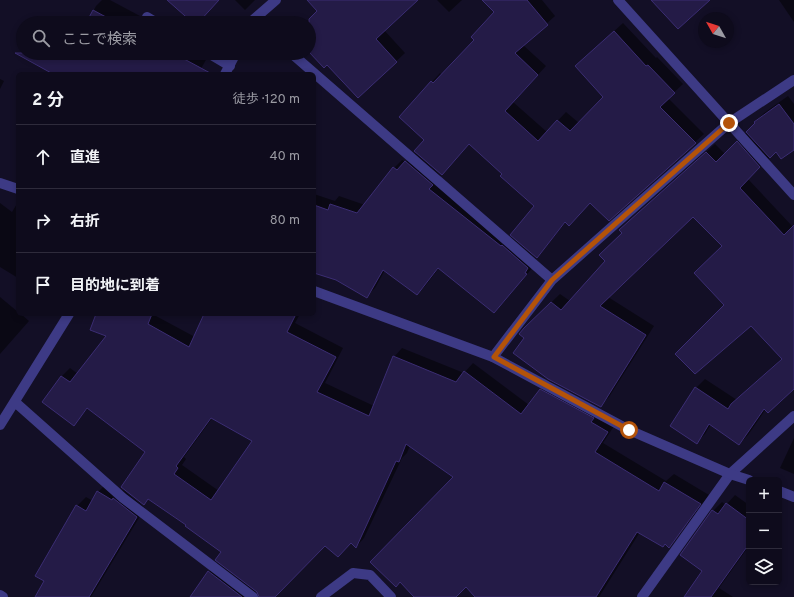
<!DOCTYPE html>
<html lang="ja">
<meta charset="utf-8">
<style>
body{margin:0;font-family:Overpass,"Noto Sans JP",sans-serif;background:#1c1929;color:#f1f3f6}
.controls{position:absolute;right:12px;bottom:12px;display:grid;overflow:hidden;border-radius:6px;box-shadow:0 2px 6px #0003}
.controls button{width:36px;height:36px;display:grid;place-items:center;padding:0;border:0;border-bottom:1px solid #2e2b3b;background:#0e0b1c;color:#f1f3f6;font:20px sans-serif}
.compass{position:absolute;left:698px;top:12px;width:36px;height:36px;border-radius:50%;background:#0e0b1c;box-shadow:0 2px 6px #0003;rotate:309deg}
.stop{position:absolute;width:12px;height:12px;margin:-9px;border:3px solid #b45309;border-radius:50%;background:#fff}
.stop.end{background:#b45309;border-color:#fff;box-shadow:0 1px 4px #0008}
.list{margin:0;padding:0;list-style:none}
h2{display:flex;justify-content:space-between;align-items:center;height:52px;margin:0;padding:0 16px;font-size:17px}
h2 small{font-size:13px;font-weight:400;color:#9b9ba3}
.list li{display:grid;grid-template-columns:26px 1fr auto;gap:12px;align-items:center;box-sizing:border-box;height:64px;padding:0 16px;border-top:1px solid #2e2b3b}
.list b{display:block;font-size:15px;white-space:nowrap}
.list em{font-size:13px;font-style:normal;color:#9b9ba3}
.icon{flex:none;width:22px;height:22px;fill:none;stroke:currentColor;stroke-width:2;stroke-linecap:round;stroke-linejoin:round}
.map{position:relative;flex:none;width:794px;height:597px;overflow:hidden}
.search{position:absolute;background:#0e0b1c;box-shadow:0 2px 6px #0003;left:16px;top:16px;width:300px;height:44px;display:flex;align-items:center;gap:10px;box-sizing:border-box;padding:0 14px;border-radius:22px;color:#9b9ba3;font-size:15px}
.panel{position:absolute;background:#0e0b1c;box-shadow:0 2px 6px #0003;left:16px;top:72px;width:300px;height:244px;border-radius:6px}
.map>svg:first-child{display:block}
.shadow{fill:#0007;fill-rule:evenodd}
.building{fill:#241b47;stroke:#3b2d73;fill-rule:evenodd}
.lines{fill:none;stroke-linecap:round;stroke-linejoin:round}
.lane{stroke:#3d3a85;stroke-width:10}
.street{stroke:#3d3a85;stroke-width:10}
.route{stroke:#b45309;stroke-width:5}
</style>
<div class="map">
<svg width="794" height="597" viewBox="0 0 794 597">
<rect width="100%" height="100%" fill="#130f26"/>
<path class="shadow" d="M102,0H110L140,16L138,21L142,23H87L96,6Z
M235,0H255L245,10Z
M309,0H416L384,30L405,53L358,97L327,64L309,50V23H305L318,11Z
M437,0H462L449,12Z
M484,0H542L555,16L523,45L546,66L513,102L547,132L566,112L579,123L605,97L585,58L623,23L656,58L657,57L683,84L668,98L704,134L609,219L590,202L566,222L536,257L535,206L503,174L470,143L450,165L425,140L432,82L440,73L442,75L475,40L496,12Z
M779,0H794V22Z
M45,20L51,23H42Z
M23,52L197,53L207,58L198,74H55L21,55Z
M0,79L4,81L0,89Z
M788,96L794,104V149L776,151L748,179L793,227L794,226V388L766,409L748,435L739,444L711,424L705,434L697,442L696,388L705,379L737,400L782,358L751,324L725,305L723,246L693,216L608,297L654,326L609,397L600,406L526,338L534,319L560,294L570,301L606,261L624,233L620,230L715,144L725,154L756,123L755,122L764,113Z
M415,153L441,176L437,180L510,238L511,237L536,259L532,264L535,265L502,303L439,268L426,285L417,294L385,270L375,288L366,297L336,279L314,272V194L335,201L339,196L365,205L394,168L402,160L406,162Z
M18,202V278L0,267V203L12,212Z
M0,297L18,312V314H21L29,321L0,354Z
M97,314H156V316L195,337L205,314H300L295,323L343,348L325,383L374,406L394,357L402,348L464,373L473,363L529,405L549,381L616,423L603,443L666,481L674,474L709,495L689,522L663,546L640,532L599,597H477L466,586L454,597H416L454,476L410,445L407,453L402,458L364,538L356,547L351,542L325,545L222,552L187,524L149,498L143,504L147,452L88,408L74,424L43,402L62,376L70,368L78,374L107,336ZM213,417L254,441L219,491L182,465L186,459L184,457Z
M794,438V474L780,468Z
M107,483L121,492L123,490L145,508L91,597H36L46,581L77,506L86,497L93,501L98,492Z
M735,495L749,505V546L719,588L733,597H686L704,571L713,511L722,502L726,505Z
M217,563L256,592L253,597H192L209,572Z"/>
<path class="building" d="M167,0H219L198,23H193Z
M307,0H418L376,39L397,62L358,98L327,65L324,68L309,52V19L317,11Z
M482,0H527L548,25L515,53L538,75L505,111L538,141L557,120L570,131L603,97L575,66L614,31L646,66L648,65L675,93L660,107L696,143L609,221L590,203L569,226L565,222L537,258L510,235L534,206L500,176L502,174L469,144L442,175L414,151L424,140L399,117L431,81L433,83L474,40L471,37L494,12Z
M651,0H710L678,29Z
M93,10L117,23H86Z
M15,53H173L212,74H53Z
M779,104L794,124V150L781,159L776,152L770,158L746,132L755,123L754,122Z
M737,141L760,167L740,188L784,235L794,225V389L768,413L764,409L739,445L709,424L697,444L670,426L695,387L728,409L731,404L782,359L751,326L695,374L675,354L724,305L694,273L722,246L693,217L600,306L646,335L601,407L548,379L513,353L524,338L519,334L524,328L551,302L561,310L605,261L599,255L622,233L619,230L706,152L716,162Z
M405,161L433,185L429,189L501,246L502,245L528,268L525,273L527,274L494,313L438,268L417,295L383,270L367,298L336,280L314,273V205L328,210L330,204L357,213L393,167L397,170Z
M96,314H152L148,324L189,347L204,314H296L287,332L336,357L317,392L369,416L393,356L456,382L464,371L521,414L540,389L594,418L591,422L608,432L595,452L659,491L664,482L701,504L669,548L665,544L663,547L637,532L596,597H475L466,587L456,597H414L400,582L396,587L370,562L453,477L406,444L399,462L396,461L356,548L351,543L338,557L325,546L275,597H259L257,592L215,560L221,552L185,526L186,525L148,499L144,505L121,487L145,452L87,408L74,426L42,402L61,376L70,382L106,336L90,330ZM211,418L252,441L211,500L174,474L178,468L176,466Z
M97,491L112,500L113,498L137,517L89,597H35L44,581L35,576L76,505L86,511Z
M726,503L749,520V544L711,597H684L702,571L680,555L712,510L718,514Z
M208,571L242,597H190Z"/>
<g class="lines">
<path class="lane" d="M147,17L157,23
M253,20L276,0
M208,53L230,66
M291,53L552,280
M225,74L236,53
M493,357L552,280L729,123L794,80
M15,402L123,498L253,597
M0,425L69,314
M0,595L3,597
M321,597L353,573L370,575L391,597
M642,597L730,474L794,416"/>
<path class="street" d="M618,0L794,195
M0,183L18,189
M314,291L493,357L629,430L730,474L749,480
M779,491L794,497"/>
</g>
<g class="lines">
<path class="route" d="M629,430L494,357L552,280L729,123"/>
</g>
</svg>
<div class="controls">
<button>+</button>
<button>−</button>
<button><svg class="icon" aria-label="layers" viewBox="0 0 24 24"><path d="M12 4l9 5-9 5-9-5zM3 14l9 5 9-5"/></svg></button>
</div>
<svg class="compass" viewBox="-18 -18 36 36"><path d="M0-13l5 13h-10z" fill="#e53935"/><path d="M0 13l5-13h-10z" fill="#9b9ba3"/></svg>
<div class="stop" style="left:629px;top:430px"></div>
<div class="stop end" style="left:729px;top:123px"></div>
<div class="search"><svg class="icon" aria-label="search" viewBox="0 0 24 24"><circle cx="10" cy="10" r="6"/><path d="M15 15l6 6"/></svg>ここで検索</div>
<section class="panel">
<h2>2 分<small>徒歩 · 120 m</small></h2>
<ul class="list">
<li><svg class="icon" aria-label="ahead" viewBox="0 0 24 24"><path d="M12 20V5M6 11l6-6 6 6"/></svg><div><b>直進</b></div><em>40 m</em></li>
<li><svg class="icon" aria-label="right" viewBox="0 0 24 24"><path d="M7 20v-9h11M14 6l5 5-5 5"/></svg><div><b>右折</b></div><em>80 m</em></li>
<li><svg class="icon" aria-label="arrive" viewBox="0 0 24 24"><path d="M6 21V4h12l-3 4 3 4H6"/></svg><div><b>目的地に到着</b></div></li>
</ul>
</section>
</div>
